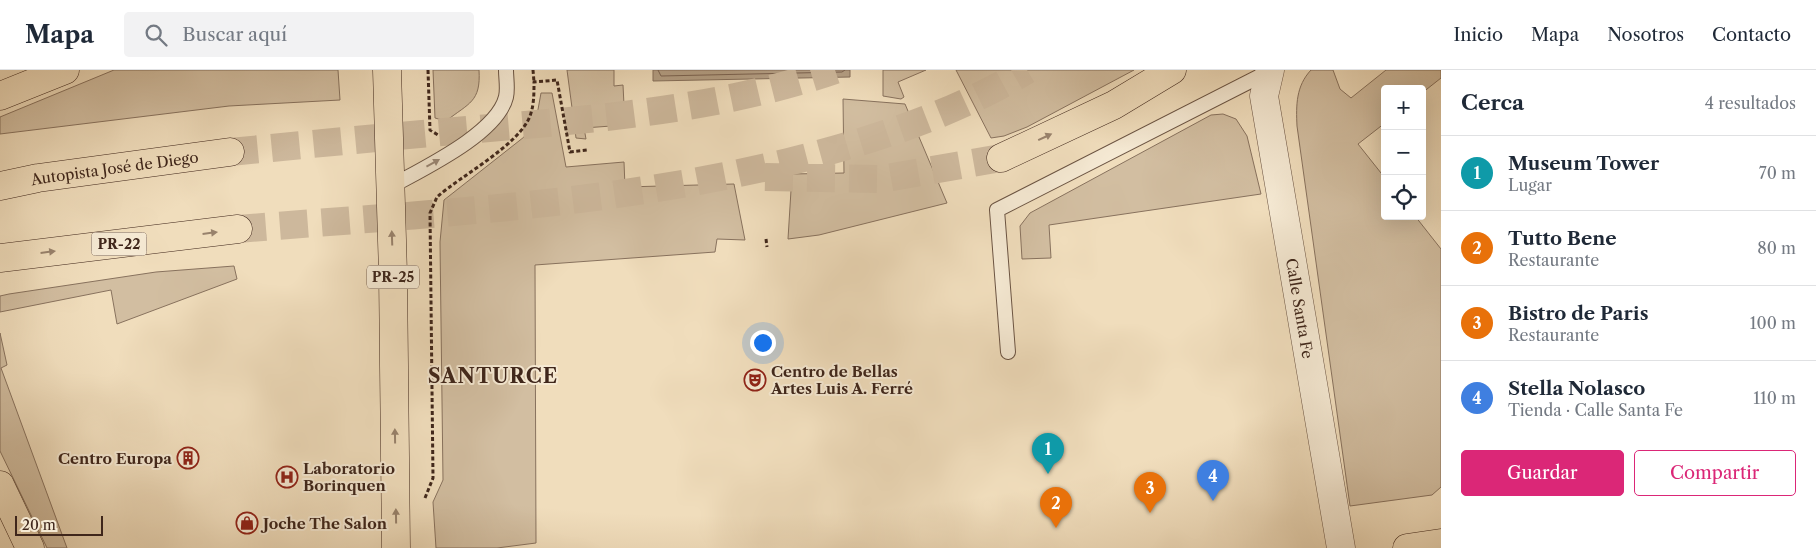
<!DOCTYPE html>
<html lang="es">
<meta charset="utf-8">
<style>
body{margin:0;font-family:"Libre Caslon Text",serif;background:#f2f2f3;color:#1f2937}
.controls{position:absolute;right:15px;top:15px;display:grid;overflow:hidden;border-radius:5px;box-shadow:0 5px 20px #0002}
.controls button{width:45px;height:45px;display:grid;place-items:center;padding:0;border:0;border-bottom:1px solid #e0e1e3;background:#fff;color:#1f2937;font:25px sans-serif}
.scale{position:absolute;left:15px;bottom:12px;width:88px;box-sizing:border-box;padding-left:5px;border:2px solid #3f261b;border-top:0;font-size:14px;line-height:18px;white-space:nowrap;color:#3f261b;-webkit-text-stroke:4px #f5e9d3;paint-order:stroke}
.you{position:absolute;left:762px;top:272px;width:18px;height:18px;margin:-12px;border:4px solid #fff;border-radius:50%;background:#1a73e8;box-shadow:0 0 0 8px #1a73e833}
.badge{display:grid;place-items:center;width:32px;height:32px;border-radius:50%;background:#db2777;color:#fff;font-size:16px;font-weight:700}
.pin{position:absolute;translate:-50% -41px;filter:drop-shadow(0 1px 2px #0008)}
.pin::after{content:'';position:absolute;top:26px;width:18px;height:15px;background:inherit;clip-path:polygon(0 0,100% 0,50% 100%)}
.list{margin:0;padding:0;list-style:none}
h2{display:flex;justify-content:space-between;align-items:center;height:65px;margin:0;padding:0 20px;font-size:21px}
h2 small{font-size:16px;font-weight:400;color:#747a83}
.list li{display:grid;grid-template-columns:32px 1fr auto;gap:15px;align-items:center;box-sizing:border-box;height:75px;padding:0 20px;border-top:1px solid #e0e1e3}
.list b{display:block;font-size:19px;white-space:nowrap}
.list p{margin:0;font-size:16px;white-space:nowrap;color:#747a83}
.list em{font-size:16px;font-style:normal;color:#747a83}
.actions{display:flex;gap:10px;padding:15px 20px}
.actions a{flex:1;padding:11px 0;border:1px solid #db2777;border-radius:5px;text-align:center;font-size:18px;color:#db2777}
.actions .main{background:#db2777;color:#fff}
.icon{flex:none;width:28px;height:28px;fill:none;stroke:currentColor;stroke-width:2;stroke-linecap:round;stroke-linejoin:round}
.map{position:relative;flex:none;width:1441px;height:478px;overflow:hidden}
header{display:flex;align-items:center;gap:30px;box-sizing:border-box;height:70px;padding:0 25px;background:#fff;border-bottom:1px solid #e0e1e3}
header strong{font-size:24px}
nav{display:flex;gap:28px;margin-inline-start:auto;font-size:18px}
.search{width:350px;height:45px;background:#f2f2f3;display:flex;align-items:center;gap:12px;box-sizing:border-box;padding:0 18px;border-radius:5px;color:#747a83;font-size:19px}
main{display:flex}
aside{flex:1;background:#fff}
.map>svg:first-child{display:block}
.green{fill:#d2bea1;stroke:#88725e}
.water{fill:#b49f85;stroke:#856f5b}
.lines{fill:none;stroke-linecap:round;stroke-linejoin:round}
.shore{stroke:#7a6250;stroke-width:1}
.motorway-tunnel{stroke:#cdb89c;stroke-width:28;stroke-dasharray:28 14;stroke-linecap:butt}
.service-casing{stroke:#6b5443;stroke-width:16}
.minor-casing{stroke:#6b5443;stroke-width:29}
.primary-casing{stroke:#3f261b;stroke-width:29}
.motorway-casing{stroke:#3f261b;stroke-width:29}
.path{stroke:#3f261b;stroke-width:3;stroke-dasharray:4 2.5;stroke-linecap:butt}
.service{stroke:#f5e9d3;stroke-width:14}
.minor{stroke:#f5e9d3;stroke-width:28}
.primary{stroke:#f0ddbc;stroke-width:28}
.motorway{stroke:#f0ddbc;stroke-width:28}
.oneway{fill:#98826c}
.oneway2{fill:#9a8877}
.labels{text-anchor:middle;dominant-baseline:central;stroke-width:4;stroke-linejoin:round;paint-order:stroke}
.shield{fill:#f5e9d3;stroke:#766052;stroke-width:1}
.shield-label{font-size:14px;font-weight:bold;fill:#3f261b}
.street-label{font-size:15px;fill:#3f261b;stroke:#f5e9d3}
.poi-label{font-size:15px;font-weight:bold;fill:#3f261b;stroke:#f5e9d3;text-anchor:start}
.district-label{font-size:20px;font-weight:bold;letter-spacing:1px;fill:#3f261b;stroke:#f5e9d3}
</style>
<header>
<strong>Mapa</strong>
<div class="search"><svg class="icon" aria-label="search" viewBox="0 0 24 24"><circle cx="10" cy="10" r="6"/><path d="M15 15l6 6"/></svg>Buscar aquí</div>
<nav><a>Inicio</a><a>Mapa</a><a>Nosotros</a><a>Contacto</a></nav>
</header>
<main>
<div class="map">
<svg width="1441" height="478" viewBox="0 0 1441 478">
<rect width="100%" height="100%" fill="#f0ddbc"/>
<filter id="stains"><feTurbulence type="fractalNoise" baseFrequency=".004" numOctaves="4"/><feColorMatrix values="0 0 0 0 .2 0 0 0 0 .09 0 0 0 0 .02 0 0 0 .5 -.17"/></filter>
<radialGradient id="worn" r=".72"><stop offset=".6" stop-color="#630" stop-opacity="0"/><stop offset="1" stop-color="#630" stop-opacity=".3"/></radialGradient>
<path class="green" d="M114,0H338L340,30L229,36L0,64V47Z
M433,0H479C481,32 469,33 446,51L435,48Z
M567,0H614V16L623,15L625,55L584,58L586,69L576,68Z
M883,0H926L898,12L904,27L901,29L883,26Z
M956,0H1134L1027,57L1004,66L991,68Z
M1311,0H1333L1340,19L1351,28L1386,0H1441V8L1422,23V19H1385V53L1358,74L1385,108V146H1415L1441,179V417L1432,425L1350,436L1297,56C1296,35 1296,16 1311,0Z
M541,23H552L566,97L624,92L625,117L734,114L745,170L717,169L715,182L535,195L536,473L497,478H436L433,432L443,410L440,172L444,130L524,67L537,45Z
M843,29L905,34L947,133L819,165L788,169L792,104L844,103Z
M1223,44L1236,49L1247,66L1261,124L1049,155L1051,188L1022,189L1020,156L1030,143L1211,45Z
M234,196L237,209L117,254L111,220L0,242V226L9,224L156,202Z
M0,263L7,295L1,298L67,478H47L0,381Z"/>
<path class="water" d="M653,0H850V7L653,11Z"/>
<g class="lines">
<path class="shore" d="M658,0L661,6L842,2L845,0"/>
<path class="motorway-tunnel" d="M230,82C312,74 395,66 478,59C597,49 722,39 835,0
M765,107L881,109L1001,88
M238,159C422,144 608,136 788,92C871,71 953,45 1027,0"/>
<g class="service-casing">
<path id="service" d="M390,117C422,99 497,64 506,27C508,19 506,8 506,0
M1008,282L997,140L1268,2"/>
</g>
<g class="minor-casing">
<g id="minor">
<path id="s1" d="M1270,0L1264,26L1341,478"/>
</g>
</g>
<g class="primary-casing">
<path id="primary" d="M387,0L393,204L396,478
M1407,478L1441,473"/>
</g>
<g class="motorway-casing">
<g id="motorway">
<path d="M0,26L65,0"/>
<path d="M1001,88L1114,35L1172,0"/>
<path id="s2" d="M0,116L38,108L230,82"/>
<path d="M0,188L238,159"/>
<path d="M0,415L30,478"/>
</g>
</g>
<path class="path" d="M428,0L430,60L438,65
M533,0L534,12
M766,169L767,177
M425,428L433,408L430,143L437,127C462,105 519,75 530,46C534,35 534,24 534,12L557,10L570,82L587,80"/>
<use href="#service" class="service"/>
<use href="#minor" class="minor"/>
<use href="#primary" class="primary"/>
<use href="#motorway" class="motorway"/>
</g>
<defs><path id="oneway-solid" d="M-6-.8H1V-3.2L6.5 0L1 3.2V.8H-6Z" transform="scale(1.25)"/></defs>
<g class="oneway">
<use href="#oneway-solid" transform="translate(1045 67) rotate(-25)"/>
<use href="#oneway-solid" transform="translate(210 163) rotate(-7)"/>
<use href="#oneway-solid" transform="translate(392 168) rotate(-92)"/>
<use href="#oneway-solid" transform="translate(48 182) rotate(-7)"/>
<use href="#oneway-solid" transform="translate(395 366) rotate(-91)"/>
<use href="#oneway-solid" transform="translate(396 446) rotate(-91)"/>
</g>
<use class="oneway2" href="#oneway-solid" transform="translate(433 93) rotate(-29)"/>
<defs>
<g id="theatre-ring" transform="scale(1.125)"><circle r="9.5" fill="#f5e9d3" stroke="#8f2418" stroke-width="1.5"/><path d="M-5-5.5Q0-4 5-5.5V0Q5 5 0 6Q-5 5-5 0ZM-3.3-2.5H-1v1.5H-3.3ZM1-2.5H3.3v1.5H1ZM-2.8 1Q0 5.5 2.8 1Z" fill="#8f2418"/></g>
<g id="building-ring" transform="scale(1.125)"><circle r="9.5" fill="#f5e9d3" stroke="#8f2418" stroke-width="1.5"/><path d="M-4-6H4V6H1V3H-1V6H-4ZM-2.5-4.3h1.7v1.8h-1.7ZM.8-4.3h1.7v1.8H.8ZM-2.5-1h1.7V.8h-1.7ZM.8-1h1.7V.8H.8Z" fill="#8f2418"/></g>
<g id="hospital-ring" transform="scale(1.125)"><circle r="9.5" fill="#f5e9d3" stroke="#8f2418" stroke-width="1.5"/><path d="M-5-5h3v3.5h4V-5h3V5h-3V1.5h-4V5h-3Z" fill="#8f2418"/></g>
<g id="shop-ring" transform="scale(1.125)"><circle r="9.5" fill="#f5e9d3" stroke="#8f2418" stroke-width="1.5"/><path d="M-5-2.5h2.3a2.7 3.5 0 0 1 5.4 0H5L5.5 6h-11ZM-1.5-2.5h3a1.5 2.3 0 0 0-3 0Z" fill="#8f2418"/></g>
</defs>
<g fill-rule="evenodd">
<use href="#theatre-ring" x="755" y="310"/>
<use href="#building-ring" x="188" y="388"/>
<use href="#hospital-ring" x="287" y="407"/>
<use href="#shop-ring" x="247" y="453"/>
</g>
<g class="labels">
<g class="shield">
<rect x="91.5" y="162.5" width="55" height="23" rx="4"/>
<rect x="367" y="195.5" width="52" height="23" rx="4"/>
</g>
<g class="shield-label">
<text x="119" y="174">PR-22</text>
<text x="393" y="207">PR-25</text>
</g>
<g class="street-label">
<text stroke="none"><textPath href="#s2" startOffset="116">Autopista José de Diego</textPath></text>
<text stroke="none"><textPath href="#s1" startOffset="242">Calle Santa Fe</textPath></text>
</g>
<g class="poi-label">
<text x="771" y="301">Centro de Bellas<tspan x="771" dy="17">Artes Luis A. Ferré</tspan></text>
<text x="172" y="388" text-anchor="end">Centro Europa</text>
<text x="303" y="398">Laboratorio<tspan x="303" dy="17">Borinquen</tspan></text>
<text x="263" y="453">Joche The Salon</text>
</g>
<g class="district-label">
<text x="493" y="306">SANTURCE</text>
</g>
</g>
<rect width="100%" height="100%" filter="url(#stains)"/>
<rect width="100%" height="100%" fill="url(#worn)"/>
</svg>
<div class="controls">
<button>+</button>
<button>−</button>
<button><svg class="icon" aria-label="locate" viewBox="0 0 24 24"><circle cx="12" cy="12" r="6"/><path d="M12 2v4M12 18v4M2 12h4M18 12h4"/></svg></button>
</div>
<div class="scale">20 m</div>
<div class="you"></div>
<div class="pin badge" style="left:1048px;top:404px;background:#0f9aa8">1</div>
<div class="pin badge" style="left:1056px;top:458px;background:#e8710a">2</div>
<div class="pin badge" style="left:1150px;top:443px;background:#e8710a">3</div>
<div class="pin badge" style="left:1213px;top:431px;background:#3f7fe0">4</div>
</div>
<aside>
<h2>Cerca<small>4 resultados</small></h2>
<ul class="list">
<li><span class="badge" style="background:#0f9aa8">1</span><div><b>Museum Tower</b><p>Lugar</p></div><em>70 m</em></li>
<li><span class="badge" style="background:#e8710a">2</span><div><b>Tutto Bene</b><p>Restaurante</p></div><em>80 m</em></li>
<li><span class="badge" style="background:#e8710a">3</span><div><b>Bistro de Paris</b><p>Restaurante</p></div><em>100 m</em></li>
<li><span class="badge" style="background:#3f7fe0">4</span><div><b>Stella Nolasco</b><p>Tienda · Calle Santa Fe</p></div><em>110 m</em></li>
</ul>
<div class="actions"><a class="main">Guardar</a><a>Compartir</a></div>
</aside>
</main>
